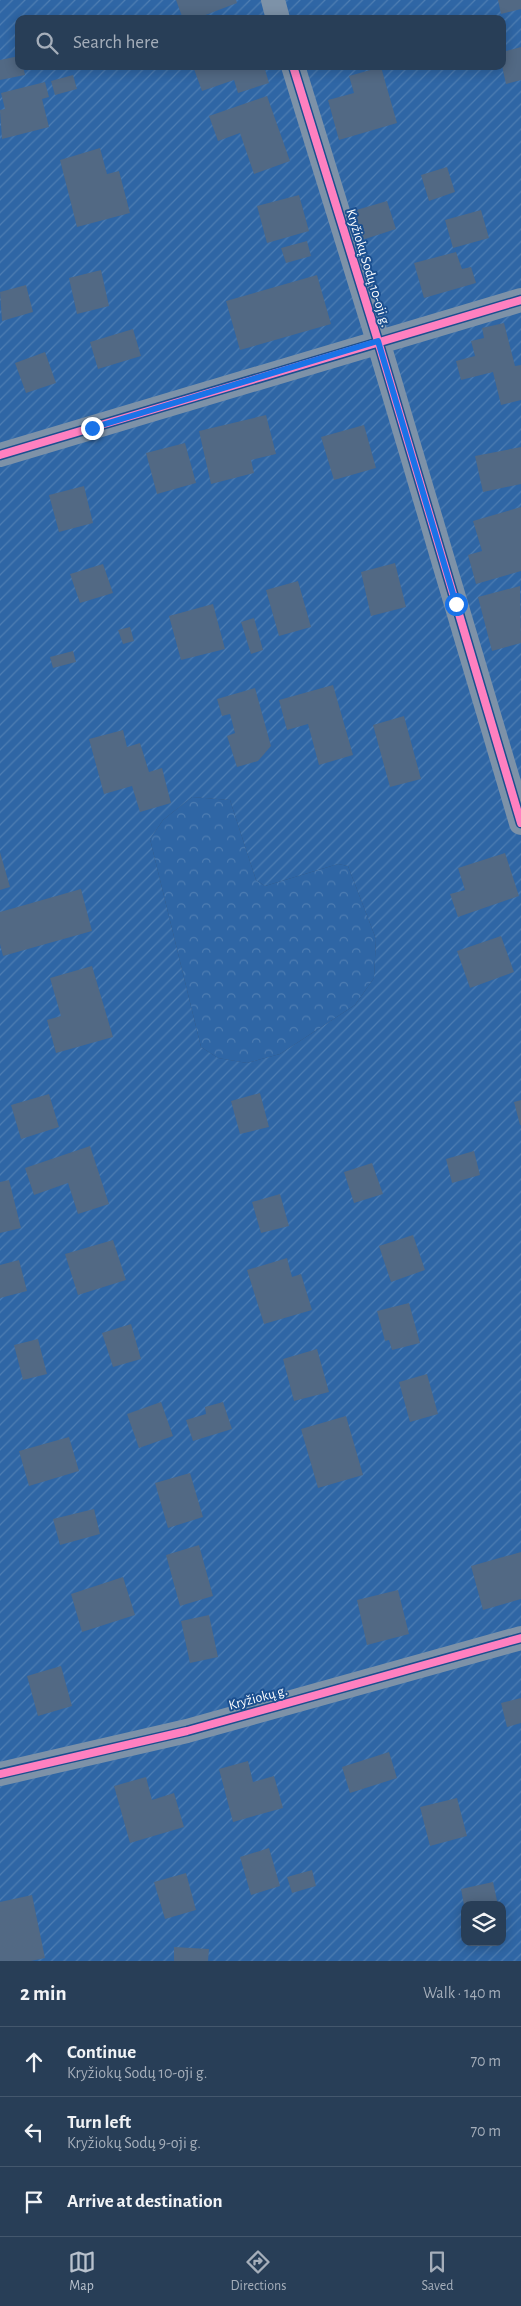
<!DOCTYPE html>
<meta charset="utf-8">
<style>
body{margin:0;font-family:"Alegreya Sans",sans-serif;background:#344961;color:#f1f3f6}
.controls{position:absolute;right:15px;bottom:15px;display:grid;overflow:hidden;border-radius:10px;box-shadow:0 2px 12px #0003}
.controls button{width:45px;height:45px;display:grid;place-items:center;padding:0;border:0;border-bottom:1px solid #44576d;background:#283e57;color:#f1f3f6;font:25px sans-serif}
.stop{position:absolute;width:15px;height:15px;margin:-11px;border:4px solid #1a73e8;border-radius:50%;background:#fff}
.stop.end{background:#1a73e8;border-color:#fff;box-shadow:0 1px 5px #0008}
.list{margin:0;padding:0;list-style:none}
h2{display:flex;justify-content:space-between;align-items:center;height:65px;margin:0;padding:0 20px;font-size:21px}
h2 small{font-size:16px;font-weight:400;color:#a5aeba}
.list li{display:grid;grid-template-columns:32px 1fr auto;gap:15px;align-items:center;box-sizing:border-box;height:70px;padding:0 20px;border-top:1px solid #44576d}
.list b{display:block;font-size:19px;white-space:nowrap}
.list p{margin:0;font-size:16px;white-space:nowrap;color:#a5aeba}
.list em{font-size:16px;font-style:normal;color:#a5aeba}
.icon{flex:none;width:28px;height:28px;fill:none;stroke:currentColor;stroke-width:2;stroke-linecap:round;stroke-linejoin:round}
.map{position:relative;flex:none;width:521px;height:1961px;overflow:hidden}
.search{position:absolute;background:#283e57;box-shadow:0 2px 12px #0003;left:15px;right:15px;top:15px;height:55px;display:flex;align-items:center;gap:12px;box-sizing:border-box;padding:0 18px;border-radius:10px;color:#a5aeba;font-size:19px}
.sheet{height:275px;background:#283e57}
nav{display:flex;justify-content:space-around;align-items:center;box-sizing:border-box;height:70px;border-top:1px solid #44576d;background:#283e57;font-size:14px;color:#a5aeba}
nav a{display:grid;justify-items:center;gap:2px}
nav .on{color:#b9c2ce}
.map>svg:first-child{display:block}
.forest{fill:url(#forest-crowns)}
.garden{fill:url(#garden-furrows);fill-rule:evenodd}
.building{fill:#526984}
.lines{fill:none;stroke-linecap:round;stroke-linejoin:round}
.street{stroke:#7d92a8;stroke-width:24}
.cycleway-casing{stroke:#1b4f8f;stroke-width:11}
.cycleway{stroke:#ff80c0;stroke-width:8}
.route{stroke:#1a73e8;stroke-width:6}
.labels{text-anchor:middle;dominant-baseline:central;stroke-width:4;stroke-linejoin:round;paint-order:stroke}
.street-label{font-size:14px;fill:#fff;stroke:#1b4f8f}
</style>
<div class="map">
<svg width="521" height="1961" viewBox="0 0 521 1961">
<defs>
<pattern id="forest-crowns" width="20" height="18" patternUnits="userSpaceOnUse" patternTransform="scale(1.25)"><rect width="20" height="18" fill="#2f66a5"/><path d="M2 6a3 3 0 1 1 6 0M12 15a3 3 0 1 1 6 0" fill="none" stroke="#4e7db2"/></pattern>
<pattern id="garden-furrows" width="10" height="10" patternUnits="userSpaceOnUse" patternTransform="scale(1.25)"><rect width="10" height="10" fill="#2f66a5"/><path d="M-1 1l2-2M0 10L10 0M9 11l2-2" fill="none" stroke="#4e7db2"/></pattern>
</defs>
<rect width="100%" height="100%" fill="#365274"/>
<path class="forest" d="M192,797L230,800L256,880L265,886L338,864L348,866L376,939L374,978L355,1005L280,1054L247,1063L218,1058L201,1047L150,839L163,820Z"/>
<path class="garden" d="M0,0H521V1961H0ZM19,19H502V66H19ZM192,797L230,800L256,880L265,886L338,864L348,866L376,939L374,978L355,1005L280,1054L247,1063L218,1058L201,1047L150,839L163,820ZM465,1905H502V1942H465Z"/>
<path class="building" d="M176,0H236L237,3L195,19H183Z
M498,0H521V9L501,14Z
M521,47V80L506,84L502,66V52Z
M19,56V66H23L25,75L0,80V60Z
M199,66H264L269,83L238,93L234,80L202,91L194,69Z
M381,67L397,123L339,140L328,100L354,93L349,76Z
M73,75L77,89L55,95L51,81Z
M45,82L49,97L42,99L49,127L2,139L0,110L5,109L1,93Z
M267,96L290,161L254,174L240,133L218,141L209,116Z
M100,148L107,174L119,171L130,213L77,227L60,160Z
M447,167L455,192L429,201L421,175Z
M299,195L309,231L267,243L257,206Z
M387,201L396,229L362,240L353,211Z
M481,210L489,238L453,248L445,220Z
M307,241L311,256L286,263L281,248Z
M456,252L462,269L471,267L476,283L424,298L414,263Z
M101,270L109,306L77,314L69,278Z
M317,275L331,324L240,350L226,301Z
M26,285L33,312L2,321L0,292Z
M504,323L515,366L521,365V400L501,405L493,372L461,380L456,361L475,356L471,341L484,338L482,328Z
M133,329L141,356L98,369L90,342Z
M45,352L56,383L26,393L15,363Z
M266,415L276,454L251,460L254,473L211,484L199,431Z
M364,425L376,468L334,480L321,437Z
M185,443L196,483L157,494L146,453Z
M521,447V484L483,492L475,456Z
M84,486L93,523L59,532L49,495Z
M521,507V571L476,584L468,555L482,551L473,521Z
M395,563L406,607L371,616L361,572Z
M103,564L113,593L80,603L70,574Z
M298,581L311,627L279,636L266,590Z
M520,586L521,643L492,651L478,597Z
M213,604L225,649L181,660L169,616Z
M254,618L263,650L251,654L241,622Z
M130,627L134,641L123,644L118,630Z
M73,651L76,662L53,668L50,657Z
M333,685L353,755L319,765L308,724L287,730L279,700Z
M255,688L271,746L258,761L237,767L227,736L235,733L230,714L222,716L217,699Z
M404,716L421,779L390,787L373,725Z
M123,730L127,747L140,743L149,772L162,768L171,803L140,812L132,786L104,794L89,739Z
M0,852L10,887L0,890Z
M505,853L519,896L458,917L450,894L465,890L458,868Z
M81,889L92,931L3,956L0,944V912Z
M501,936L514,972L470,988L457,951Z
M92,966L113,1037L56,1053L47,1020L61,1016L50,978Z
M260,1093L269,1127L240,1134L231,1101Z
M49,1094L59,1127L21,1139L11,1105Z
M521,1100V1125H520L514,1102Z
M90,1146L109,1204L78,1214L68,1183L34,1195L25,1168Z
M474,1151L480,1175L452,1183L446,1159Z
M372,1163L383,1194L354,1203L344,1172Z
M9,1180L21,1228L0,1233V1182Z
M280,1194L289,1226L261,1233L252,1202Z
M413,1235L425,1270L391,1282L379,1246Z
M113,1240L126,1280L78,1295L65,1254Z
M287,1258L292,1277L301,1274L312,1310L264,1324L247,1270Z
M19,1260L27,1291L0,1298V1265Z
M409,1303L420,1343L392,1350L389,1340L385,1341L377,1311Z
M131,1324L141,1359L113,1367L102,1333Z
M38,1339L47,1374L23,1380L14,1345Z
M317,1349L329,1392L294,1401L283,1359Z
M427,1374L438,1414L410,1422L399,1382Z
M161,1402L173,1436L139,1448L127,1414Z
M223,1402L232,1429L193,1441L186,1420L206,1414L205,1407Z
M346,1416L363,1475L318,1488L301,1429Z
M69,1437L79,1471L29,1486L19,1451Z
M190,1473L203,1517L168,1528L155,1483Z
M94,1509L100,1534L60,1545L53,1519Z
M199,1545L213,1596L180,1606L166,1555Z
M521,1552V1599L483,1610L471,1566Z
M123,1577L135,1615L82,1632L71,1594Z
M398,1590L409,1634L367,1645L357,1600Z
M209,1615L218,1657L190,1663L181,1621Z
M61,1666L72,1706L38,1716L27,1676Z
M521,1698V1723L507,1727L501,1703Z
M389,1752L397,1778L350,1793L342,1767Z
M248,1761L253,1782L274,1776L283,1808L233,1822L219,1769Z
M146,1777L152,1800L174,1793L184,1827L130,1843L114,1786Z
M457,1798L467,1836L430,1846L420,1807Z
M269,1848L280,1886L251,1895L240,1857Z
M312,1870L316,1886L292,1893L287,1877Z
M186,1873L196,1910L165,1919L154,1882Z
M493,1882L498,1905H464L461,1889Z
M32,1895L45,1958L31,1961H0V1902Z
M174,1947L209,1949L208,1961H174Z"/>
<g class="lines">
<path class="street" d="M273,0L278,19
M293,66L378,341L521,823
M0,455L521,300
M0,1774L187,1731L521,1638"/>
<g class="cycleway-casing">
<path id="cycleway" d="M293,66L378,341L521,823
M0,455L521,300
M0,1774L187,1731L521,1638"/>
</g>
<use href="#cycleway" class="cycleway"/>
</g>
<g class="lines">
<path class="route" d="M92,428L378,341L456,604"/>
</g>
<g class="labels">
<g class="street-label">
<text transform="translate(368 268) rotate(73)">Kryžiokų Sodų 10-oji g.</text>
<text transform="translate(258 1698) rotate(-15)">Kryžiokų g.</text>
</g>
</g>
</svg>
<div class="controls">
<button><svg class="icon" aria-label="layers" viewBox="0 0 24 24"><path d="M12 4l9 5-9 5-9-5zM3 14l9 5 9-5"/></svg></button>
</div>
<div class="stop" style="left:456px;top:604px"></div>
<div class="stop end" style="left:92px;top:428px"></div>
<div class="search"><svg class="icon" aria-label="search" viewBox="0 0 24 24"><circle cx="10" cy="10" r="6"/><path d="M15 15l6 6"/></svg>Search here</div>
</div>
<section class="sheet">
<h2>2 min<small>Walk · 140 m</small></h2>
<ul class="list">
<li><svg class="icon" aria-label="ahead" viewBox="0 0 24 24"><path d="M12 20V5M6 11l6-6 6 6"/></svg><div><b>Continue</b><p>Kryžiokų Sodų 10-oji g.</p></div><em>70 m</em></li>
<li><svg class="icon" aria-label="left" viewBox="0 0 24 24"><path d="M17 20v-9H6M10 6l-5 5 5 5"/></svg><div><b>Turn left</b><p>Kryžiokų Sodų 9-oji g.</p></div><em>70 m</em></li>
<li><svg class="icon" aria-label="arrive" viewBox="0 0 24 24"><path d="M6 21V4h12l-3 4 3 4H6"/></svg><div><b>Arrive at destination</b></div></li>
</ul>
</section>
<nav>
<a class="on"><svg class="icon" aria-label="map" viewBox="0 0 24 24"><path d="M3 6l6-2 6 2 6-2v14l-6 2-6-2-6 2zM9 4v14M15 6v14"/></svg>Map</a>
<a><svg class="icon" aria-label="directions" viewBox="0 0 24 24"><path d="M12 3l9 9-9 9-9-9zM9 14v-3h6M13 9l2 2-2 2"/></svg>Directions</a>
<a><svg class="icon" aria-label="saved" viewBox="0 0 24 24"><path d="M7 4h10v16l-5-4-5 4z"/></svg>Saved</a>
</nav>
